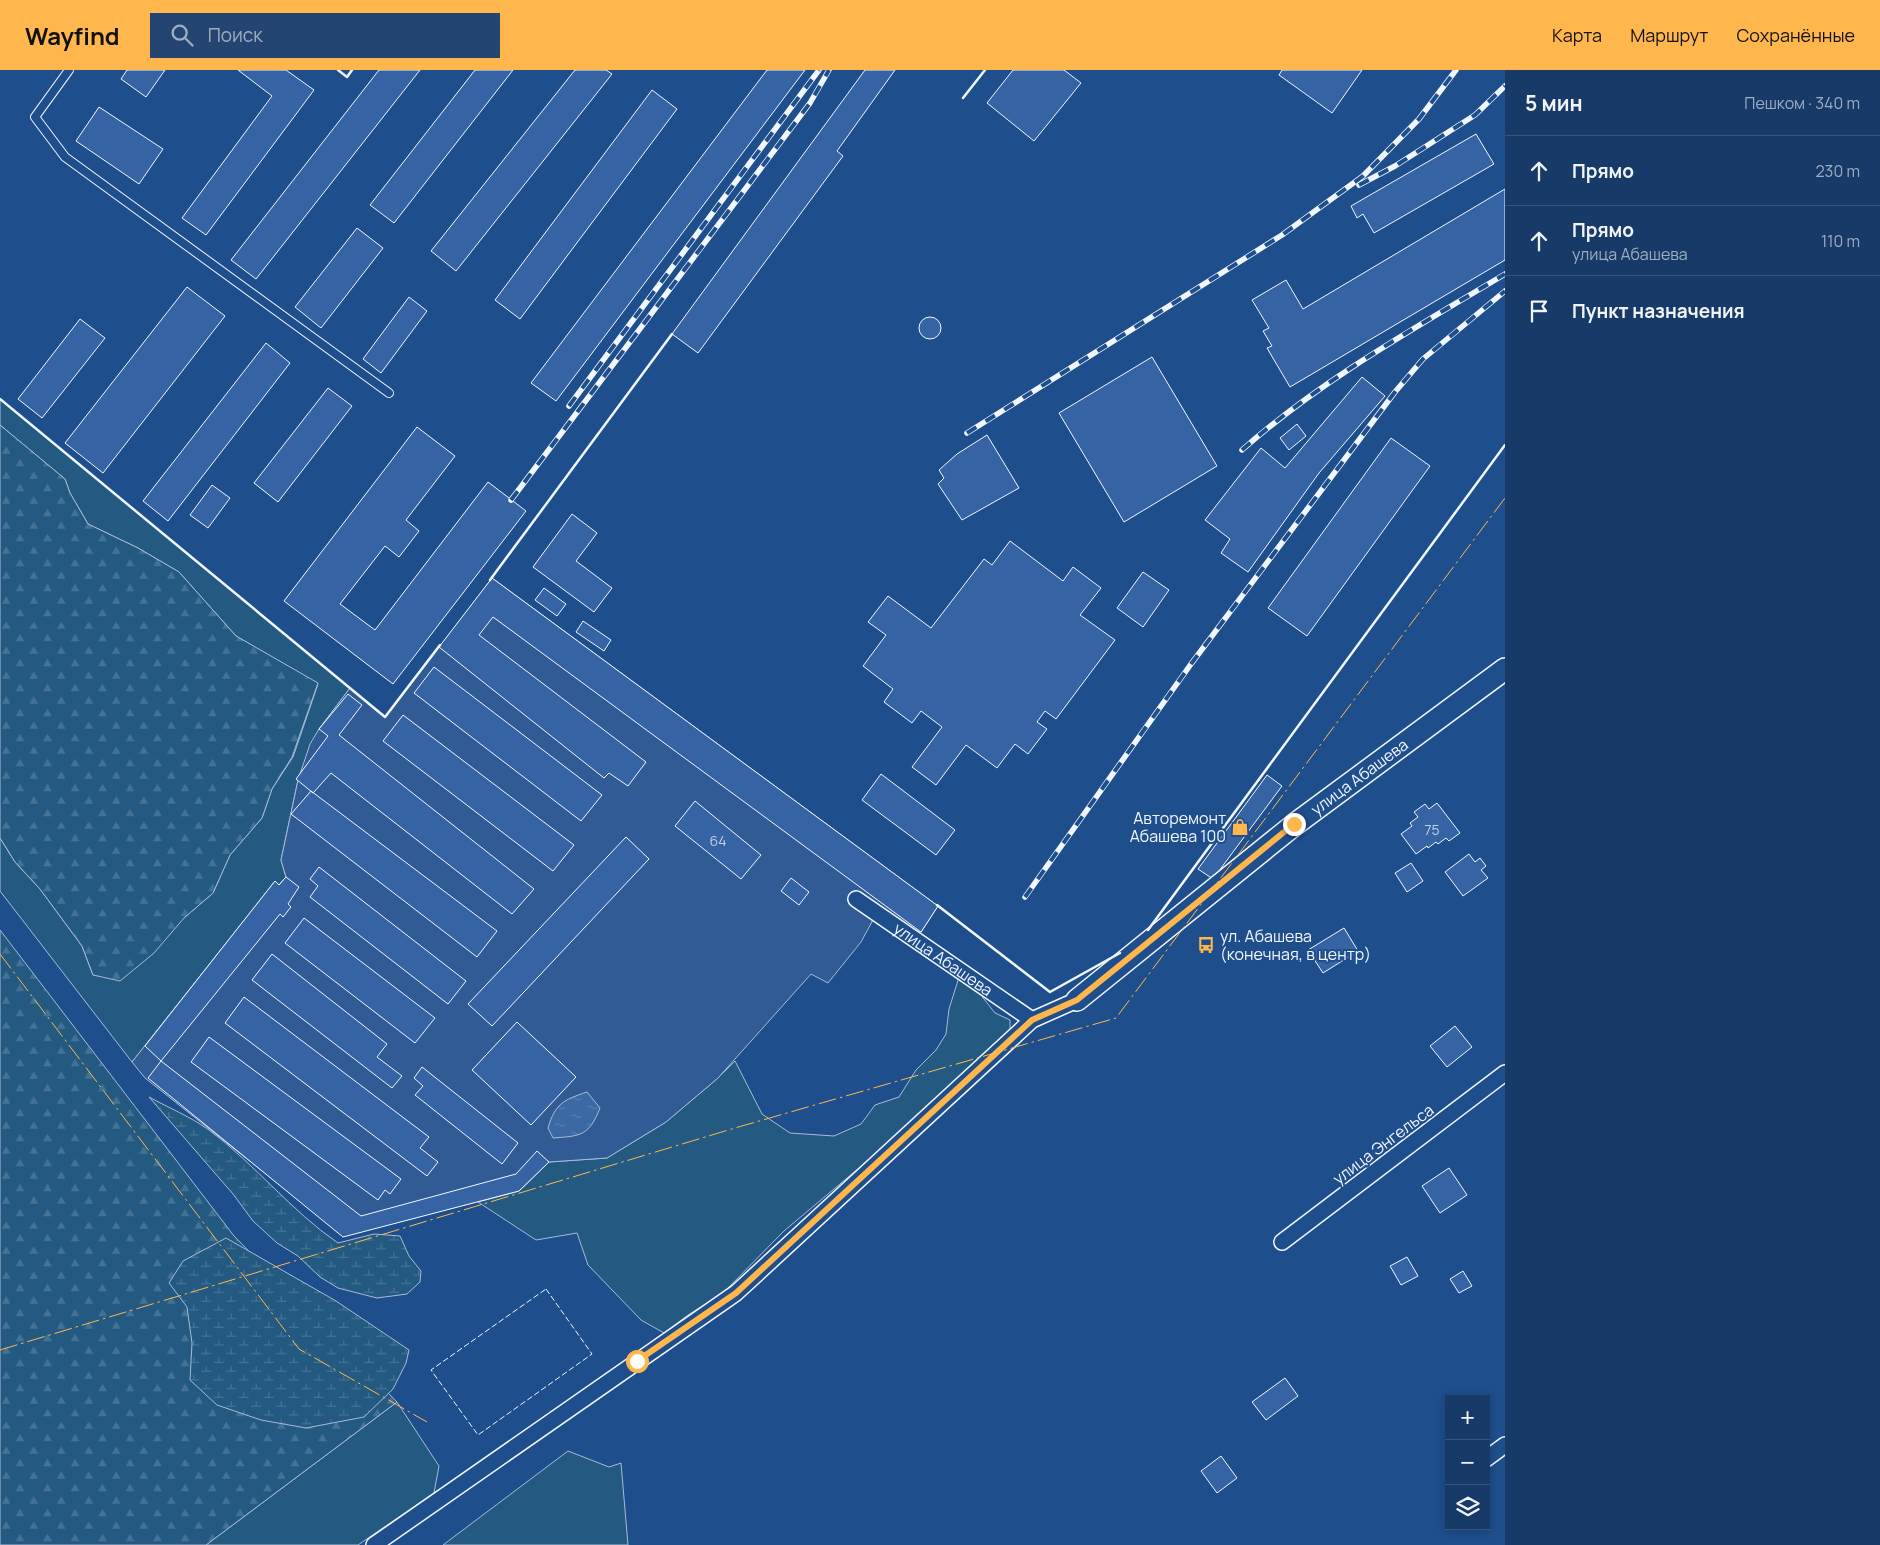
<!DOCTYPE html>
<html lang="ru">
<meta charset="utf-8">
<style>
body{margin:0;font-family:Manrope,sans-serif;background:#244571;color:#f1f3f6}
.controls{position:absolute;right:15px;bottom:15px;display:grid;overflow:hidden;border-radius:0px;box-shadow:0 2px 8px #0003}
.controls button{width:45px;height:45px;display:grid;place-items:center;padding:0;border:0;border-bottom:1px solid #36547d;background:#173a69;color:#f1f3f6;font:25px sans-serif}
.stop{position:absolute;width:15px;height:15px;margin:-11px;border:4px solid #ffb74d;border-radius:50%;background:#fff}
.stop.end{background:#ffb74d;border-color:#fff;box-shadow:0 1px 5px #0008}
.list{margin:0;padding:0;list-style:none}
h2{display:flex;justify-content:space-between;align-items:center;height:65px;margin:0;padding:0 20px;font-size:21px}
h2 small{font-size:16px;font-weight:400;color:#9eadc0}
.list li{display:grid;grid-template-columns:32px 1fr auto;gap:15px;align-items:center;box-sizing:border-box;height:70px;padding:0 20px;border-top:1px solid #36547d}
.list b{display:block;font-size:19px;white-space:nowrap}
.list p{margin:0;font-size:16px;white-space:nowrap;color:#9eadc0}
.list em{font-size:16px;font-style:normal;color:#9eadc0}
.icon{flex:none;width:28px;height:28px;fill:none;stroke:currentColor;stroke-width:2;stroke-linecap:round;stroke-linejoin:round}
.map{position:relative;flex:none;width:1505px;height:1475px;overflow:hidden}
header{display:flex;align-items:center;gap:30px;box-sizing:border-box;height:70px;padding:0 25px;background:#ffb74d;color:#111}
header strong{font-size:24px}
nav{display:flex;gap:28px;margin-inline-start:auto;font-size:18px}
.search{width:350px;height:45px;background:#244571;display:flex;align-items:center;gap:12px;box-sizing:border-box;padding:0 18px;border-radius:0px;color:#9eadc0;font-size:19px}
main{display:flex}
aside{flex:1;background:#173a69}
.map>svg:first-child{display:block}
.green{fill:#245a82;stroke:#a8bbd7}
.forest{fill:url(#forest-firs);stroke:#a8bbd7}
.wetland{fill:url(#wetland-marsh);stroke:#a8bbd7}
.parking{fill:#305b95;stroke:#a8bbd7}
.water{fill:url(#water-ripples);stroke:#a8bbd7}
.building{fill:#3563a3;stroke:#f2f6ff}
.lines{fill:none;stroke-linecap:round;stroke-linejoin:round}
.lane-casing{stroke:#f2f6ff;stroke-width:10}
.street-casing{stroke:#f2f6ff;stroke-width:18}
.secondary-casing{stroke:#f2f6ff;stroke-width:24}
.lane{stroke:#1f4e8c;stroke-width:8}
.street{stroke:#1f4e8c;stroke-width:15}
.secondary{stroke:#1f4e8c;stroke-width:21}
.rail-casing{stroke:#f2f6ff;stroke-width:5.5}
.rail{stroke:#1f4e8c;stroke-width:4;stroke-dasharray:11;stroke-linecap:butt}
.fence{stroke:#f2f6ff;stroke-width:1;stroke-dasharray:6 2.5;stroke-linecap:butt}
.wall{stroke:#f2f6ff;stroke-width:2.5}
.power{stroke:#ffb74d;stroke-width:1;stroke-dasharray:18 4 2.5 4;stroke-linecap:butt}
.route{stroke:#ffb74d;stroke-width:6}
.labels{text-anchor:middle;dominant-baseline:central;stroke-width:4;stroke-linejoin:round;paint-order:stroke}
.number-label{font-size:14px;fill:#c3d1e8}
.street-label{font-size:16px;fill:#f2f6ff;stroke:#1f4e8c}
.poi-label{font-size:16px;fill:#f2f6ff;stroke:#1f4e8c;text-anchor:end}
</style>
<header>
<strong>Wayfind</strong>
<div class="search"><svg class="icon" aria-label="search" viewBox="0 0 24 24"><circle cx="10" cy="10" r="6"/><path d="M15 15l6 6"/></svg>Поиск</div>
<nav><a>Карта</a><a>Маршрут</a><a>Сохранённые</a></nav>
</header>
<main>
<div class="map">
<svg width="1505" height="1475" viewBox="0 0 1505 1475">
<defs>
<pattern id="forest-firs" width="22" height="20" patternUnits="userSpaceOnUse" patternTransform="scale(1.25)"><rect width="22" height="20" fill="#245a82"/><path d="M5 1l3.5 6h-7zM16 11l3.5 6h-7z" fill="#447295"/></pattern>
<pattern id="wetland-marsh" width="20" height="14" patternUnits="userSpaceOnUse" patternTransform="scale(1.25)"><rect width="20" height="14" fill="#245a82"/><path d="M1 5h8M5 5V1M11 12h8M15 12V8" fill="none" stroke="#447295"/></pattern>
<pattern id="water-ripples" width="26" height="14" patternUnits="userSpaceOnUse" patternTransform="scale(1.25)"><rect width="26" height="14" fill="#3b69a3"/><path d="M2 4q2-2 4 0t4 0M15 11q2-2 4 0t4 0" fill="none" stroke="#587fb1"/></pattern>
</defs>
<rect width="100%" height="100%" fill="#1f4e8c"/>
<path class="green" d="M0,329L350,618L319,659L298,710L281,790L286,807L279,815L275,812L132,992L0,821V768L15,792L40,819L82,876L93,905L184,848L213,823L230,785L262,748L272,719L293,687L318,614L236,566L179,502L138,478L88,454L70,423L65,409L0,355Z
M959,907L973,915L995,943L1010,950V961L922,1045L784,1161L723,1223L688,1245L664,1263L641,1250L588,1195L577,1163L536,1170L478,1132L519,1121L549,1092L607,1088L666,1052L718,1008L735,991L762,1044L790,1063L834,1066L861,1054L875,1035L899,1027L916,1000L936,980L946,964L949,939Z
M397,1332L439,1396L434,1423L358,1475H206Z
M568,1381L609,1397L621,1393L628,1475H443Z"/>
<path class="forest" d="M0,355L65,409L70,423L88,454L138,478L179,502L236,566L318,613L292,687L272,719L262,748L230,785L213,823L184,848L154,883L120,911L93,905L82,876L40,819L15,792L0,768Z
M0,860L234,1166L397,1332L206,1475H0Z"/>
<path class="wetland" d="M149,1027C169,1038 191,1047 209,1060C255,1094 291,1141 338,1173L374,1164L400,1166L409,1186L421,1201L420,1212L407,1224L377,1228L338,1218L320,1207L298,1186L277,1173L253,1151L233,1124Z
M226,1168L336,1231L409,1280L406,1293L393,1319L364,1347L306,1358L261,1350L217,1335L190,1310L192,1273L187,1237L169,1213L183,1191Z"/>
<path class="parking" d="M492,508L938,836L920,864L880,837L861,872L828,913L811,904L718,1008L666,1052L607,1088L549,1092L519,1121L344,1166L145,1008L132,992L275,811L279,815L286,807L281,790L298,710L310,674L319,659L350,618L386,647Z"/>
<path class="water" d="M587,1022L600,1038C589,1066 581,1066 553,1068L548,1058C555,1034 563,1030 587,1022Z"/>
<path class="building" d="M127,0H165L146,27L121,9Z
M238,0H286L314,20L206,165L182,148L272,26Z
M379,0H420L256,209L231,190Z
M475,0H513L394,153L370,135Z
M575,0H606L612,4L456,201L431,181Z
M767,0H805L556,331L531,313Z
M865,0H895L837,81L843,86L698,283L672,264Z
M1013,0H1064L1081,13L1034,71L987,33Z
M1282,0H1362L1332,43L1279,5Z
M652,20L677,39L520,249L495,230Z
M99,37L163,79L139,114L76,71Z
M1476,64L1494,94L1374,163L1363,144L1357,148L1351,136Z
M1505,119V190L1290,317L1267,278L1272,276L1263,261L1269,258L1252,230L1286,210L1303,239Z
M357,158L383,178L321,258L295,237Z
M187,217L225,246L103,403L65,373Z
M409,227L427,241L381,303L363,289Z
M919 258a11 11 0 1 1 22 0a11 11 0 1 1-22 0Z
M80,249L105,268L42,348L18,329Z
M266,273L290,293L168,451L143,431Z
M1152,287L1217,396L1124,452L1059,343Z
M1362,307L1385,326L1319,403L1248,502L1221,483L1230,469L1205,450L1261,378L1285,398Z
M328,318L352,336L278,432L254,413Z
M1297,354L1306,366L1289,380L1280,368Z
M417,357L455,386L406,450L419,461L399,487L385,476L340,534L375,560L488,412L526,441L393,614L284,531Z
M987,365L1019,418L962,450L938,414L944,408L939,400L957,384Z
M1391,368L1430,396L1307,566L1268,538Z
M212,415L230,428L208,458L190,445Z
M572,444L597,463L576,491L612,518L594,542L533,497Z
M1010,471L1063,511L1073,497L1101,518L1080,545L1115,570L1056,649L1045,641L1037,652L1047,659L1028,684L1015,674L997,698L966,675L936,715L912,697L942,657L921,641L912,653L884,632L893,619L863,596L886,565L868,552L888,526L931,558L984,489L992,495Z
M1143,502L1169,520L1143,557L1117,538Z
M492,508L938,836L921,862L493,547L479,565L646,692L628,716L609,703L604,708L439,577Z
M544,518L566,534L557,546L535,530Z
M583,551L611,570L604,581L576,562Z
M434,597L602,725L581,751L414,623Z
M348,624L362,635L339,665L534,819L512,844L331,703L313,723L296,709L328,666L319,659Z
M403,645L574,775L553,801L383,671Z
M881,704L955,760L936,785L862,730Z
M1267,705L1282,716L1213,809L1198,799Z
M311,721L497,861L477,887L291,744Z
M695,731L761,785L741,809L675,756Z
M1437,733L1460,763L1449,771L1446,768L1438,774L1436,772L1428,778L1427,776L1416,784L1401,764L1412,756L1410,753L1418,747L1414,742L1425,734L1429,739Z
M626,767L649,789L492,956L468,934Z
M1469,784L1475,792L1480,788L1486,796L1481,800L1488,808L1463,826L1445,802Z
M1411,793L1423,811L1407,822L1395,803Z
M319,797L466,911L448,934L310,827L318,816L310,809Z
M286,807L299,817L288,834L291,837L283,847L280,844L161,991L145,976L275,811L279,815Z
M791,808L809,822L799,835L781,821Z
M304,848L435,948L415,973L285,873Z
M1344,858L1358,881L1323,903L1308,880Z
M272,884L387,974L377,987L402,1006L392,1018L252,910Z
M244,927L429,1067L420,1078L438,1092L427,1106L225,953Z
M517,952L576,1007L531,1055L472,1000Z
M1455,956L1472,977L1447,997L1430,976Z
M209,967L401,1109L390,1124L385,1120L378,1130L191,992Z
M161,991L361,1146L516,1104L537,1081L549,1092L519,1121L343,1167L148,1008Z
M422,997L518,1073L502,1094L415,1025L423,1016L414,1008Z
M1449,1098L1467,1125L1440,1143L1422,1116Z
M1407,1187L1418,1206L1401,1215L1390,1196Z
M1463,1201L1472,1216L1459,1223L1450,1209Z
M1285,1308L1298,1326L1266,1350L1252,1332Z
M1221,1386L1237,1408L1217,1423L1201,1401Z"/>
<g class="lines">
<g class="lane-casing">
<path id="lane" d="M69,0L35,47L65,87L389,323"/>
</g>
<g class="street-casing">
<g id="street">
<path id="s1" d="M856,829L1032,950"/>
<path d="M1282,1172L1505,1003"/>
<path d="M1486,1389L1505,1375"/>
<path d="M374,1475L736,1223L1032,950L1077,930"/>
</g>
</g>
<g class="secondary-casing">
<g id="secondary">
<path id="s2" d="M1077,930L1294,755L1505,599"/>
</g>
</g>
<use href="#lane" class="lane"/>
<use href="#street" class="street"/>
<use href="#secondary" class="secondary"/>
<g class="rail-casing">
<path id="rail" d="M1359,115L1395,96L1475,45L1505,16
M569,336L819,0
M967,363L1282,165L1363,106L1419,49L1456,0
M1242,380C1321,310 1415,258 1505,204
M511,430L810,33L829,0
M1025,827L1191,594L1395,322L1423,289L1505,221"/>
</g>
<use href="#rail" class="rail"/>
<path class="fence" d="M546,1219L592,1284L478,1365L431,1300Z"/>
<path class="wall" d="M338,0L347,7L352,0
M963,28L985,0
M0,329L385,647L440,575
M490,510L672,264
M937,835L1050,922L1120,883
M1148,860L1505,375"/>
<path class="power" d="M0,884L299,1279L427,1352
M0,1280L735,1058L1116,948L1505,428"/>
</g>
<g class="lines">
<path class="route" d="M637,1291L736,1223L1032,950L1077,930L1294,754"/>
</g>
<defs>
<g id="shop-bare" transform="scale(1.35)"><path d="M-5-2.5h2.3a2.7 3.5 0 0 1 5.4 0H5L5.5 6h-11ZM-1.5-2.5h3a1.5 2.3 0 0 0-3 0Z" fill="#ffb74d" stroke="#1f4e8c" stroke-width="2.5" paint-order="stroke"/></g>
<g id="bus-bare" transform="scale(1.35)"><path d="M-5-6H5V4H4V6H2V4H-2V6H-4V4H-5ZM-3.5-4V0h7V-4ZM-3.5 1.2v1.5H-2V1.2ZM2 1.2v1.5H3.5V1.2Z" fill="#ffb74d" stroke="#1f4e8c" stroke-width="2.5" paint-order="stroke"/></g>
</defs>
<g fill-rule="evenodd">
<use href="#shop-bare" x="1240" y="757"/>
<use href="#bus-bare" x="1206" y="875"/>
</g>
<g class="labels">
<g class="number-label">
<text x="1432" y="759">75</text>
<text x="718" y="770">64</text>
</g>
<g class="street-label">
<text stroke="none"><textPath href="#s2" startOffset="360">улица Абашева</textPath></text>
<text stroke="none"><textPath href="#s1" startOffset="106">улица Абашева</textPath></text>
<text transform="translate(1383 1074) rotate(-37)">улица Энгельса</text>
</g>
<g class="poi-label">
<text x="1226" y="748">Авторемонт<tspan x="1226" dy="18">Абашева 100</tspan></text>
<text x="1220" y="866" text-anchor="start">ул. Абашева<tspan x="1220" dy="18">(конечная, в центр)</tspan></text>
</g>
</g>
</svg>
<div class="controls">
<button>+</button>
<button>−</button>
<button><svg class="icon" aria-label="layers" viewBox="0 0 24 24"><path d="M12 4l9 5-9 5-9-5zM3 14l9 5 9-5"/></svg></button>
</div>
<div class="stop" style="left:637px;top:1291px"></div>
<div class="stop end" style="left:1294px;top:754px"></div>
</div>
<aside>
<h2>5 мин<small>Пешком · 340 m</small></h2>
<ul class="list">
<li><svg class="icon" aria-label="ahead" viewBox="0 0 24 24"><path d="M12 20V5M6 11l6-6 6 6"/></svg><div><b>Прямо</b></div><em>230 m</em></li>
<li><svg class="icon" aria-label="ahead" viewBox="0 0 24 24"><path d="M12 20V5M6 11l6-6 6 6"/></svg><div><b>Прямо</b><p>улица Абашева</p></div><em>110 m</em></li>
<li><svg class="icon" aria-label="arrive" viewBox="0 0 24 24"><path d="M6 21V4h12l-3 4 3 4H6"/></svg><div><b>Пункт назначения</b></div></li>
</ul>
</aside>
</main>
